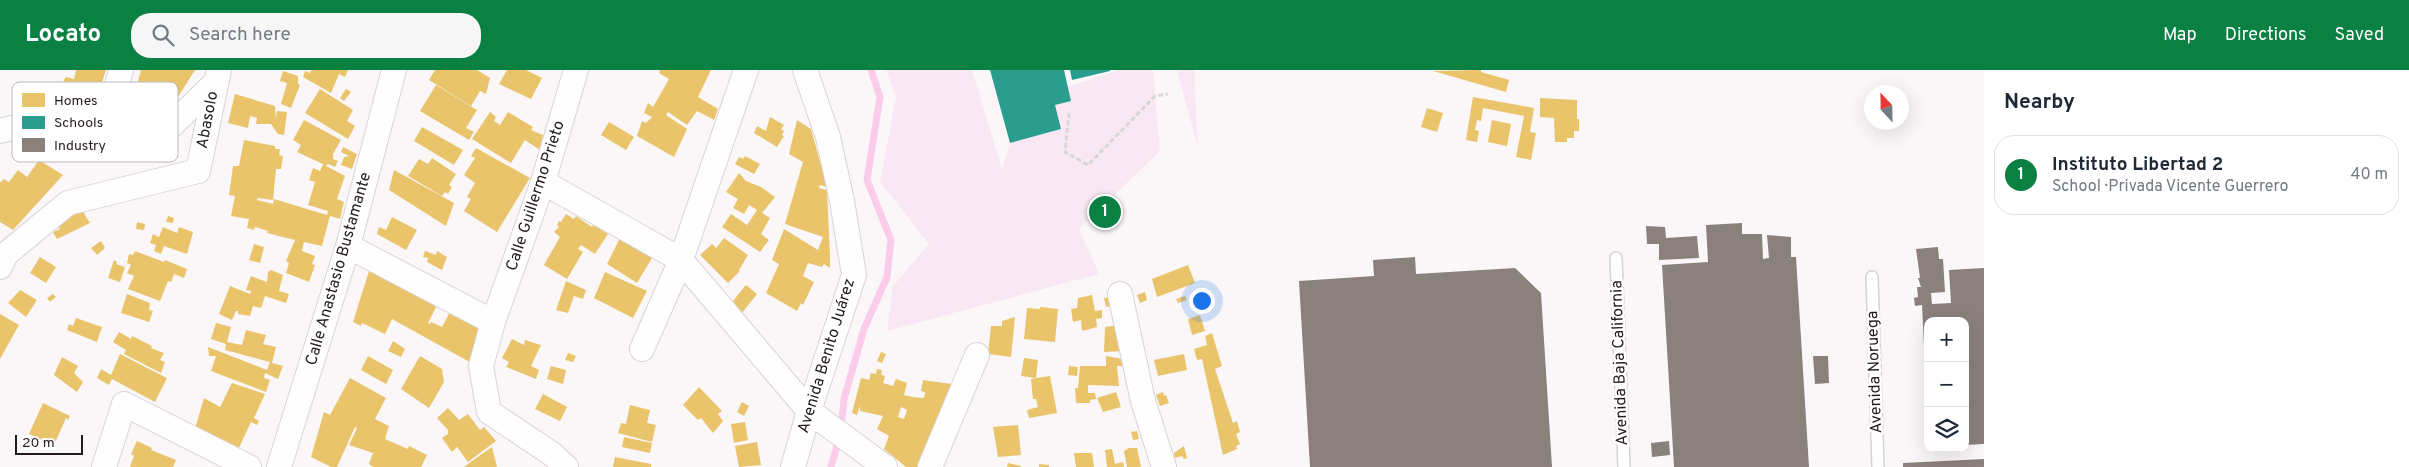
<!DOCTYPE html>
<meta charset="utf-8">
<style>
body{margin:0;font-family:Overpass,sans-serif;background:#f6f6f7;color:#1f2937}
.controls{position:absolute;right:15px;bottom:15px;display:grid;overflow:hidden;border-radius:10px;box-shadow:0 5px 20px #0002}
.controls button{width:45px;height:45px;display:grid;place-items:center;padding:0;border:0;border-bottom:1px solid #e0e1e3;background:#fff;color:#1f2937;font:25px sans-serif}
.compass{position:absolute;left:1864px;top:15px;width:45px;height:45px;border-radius:50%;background:#fff;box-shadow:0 5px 20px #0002;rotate:338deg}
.scale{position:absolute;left:15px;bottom:12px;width:68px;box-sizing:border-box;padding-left:5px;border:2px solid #251a21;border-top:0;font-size:14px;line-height:18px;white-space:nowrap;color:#251a21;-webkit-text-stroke:4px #fff;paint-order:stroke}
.you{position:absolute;left:1201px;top:230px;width:18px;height:18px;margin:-12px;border:4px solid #fff;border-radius:50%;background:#1a73e8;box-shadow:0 0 0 8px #1a73e833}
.badge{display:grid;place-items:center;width:32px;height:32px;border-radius:50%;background:#0b8043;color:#fff;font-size:16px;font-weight:700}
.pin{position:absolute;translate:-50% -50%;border:2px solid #fff;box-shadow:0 1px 5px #0006}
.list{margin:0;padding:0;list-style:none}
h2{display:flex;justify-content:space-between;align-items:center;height:65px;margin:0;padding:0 20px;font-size:21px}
h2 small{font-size:16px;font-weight:400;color:#747a83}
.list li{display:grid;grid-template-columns:32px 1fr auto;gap:15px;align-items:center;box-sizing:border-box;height:80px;margin:0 10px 10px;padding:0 10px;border:1px solid #e0e1e3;border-radius:20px}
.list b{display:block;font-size:19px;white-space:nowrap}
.list p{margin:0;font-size:16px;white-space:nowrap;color:#747a83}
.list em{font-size:16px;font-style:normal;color:#747a83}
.icon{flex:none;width:28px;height:28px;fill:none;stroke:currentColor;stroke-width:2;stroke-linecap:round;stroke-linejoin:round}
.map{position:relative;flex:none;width:1984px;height:397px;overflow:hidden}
header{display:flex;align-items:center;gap:30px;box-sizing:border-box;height:70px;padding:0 25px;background:#0b8043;color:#fff}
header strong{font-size:24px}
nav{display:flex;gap:28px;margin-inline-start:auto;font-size:18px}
.search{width:350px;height:45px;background:#f6f6f7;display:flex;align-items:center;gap:12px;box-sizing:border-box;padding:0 18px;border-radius:20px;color:#747a83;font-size:19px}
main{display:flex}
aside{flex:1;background:#fff}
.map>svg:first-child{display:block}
.green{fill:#f9e8f3}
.homes{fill:#e9c46a;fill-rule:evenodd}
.schools{fill:#2a9d8f}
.industry{fill:#8a817c}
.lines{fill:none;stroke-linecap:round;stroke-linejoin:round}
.stream{stroke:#faccea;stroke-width:7}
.service-casing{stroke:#d9d2d6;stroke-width:14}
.minor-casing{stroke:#d9d2d6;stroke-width:26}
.path{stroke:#d8d6d7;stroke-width:3;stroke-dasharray:5 2.5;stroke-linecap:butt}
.service{stroke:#fefefe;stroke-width:11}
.minor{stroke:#fefefe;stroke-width:24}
.labels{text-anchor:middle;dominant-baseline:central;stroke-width:5;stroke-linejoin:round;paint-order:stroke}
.street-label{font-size:16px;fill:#251a21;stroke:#fff}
.key{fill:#fff;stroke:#bebabc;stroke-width:1}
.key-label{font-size:14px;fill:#251a21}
</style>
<header>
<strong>Locato</strong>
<div class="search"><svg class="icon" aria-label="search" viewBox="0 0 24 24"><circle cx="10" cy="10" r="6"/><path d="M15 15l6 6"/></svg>Search here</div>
<nav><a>Map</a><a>Directions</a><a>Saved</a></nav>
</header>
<main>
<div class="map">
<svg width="1984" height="397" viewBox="0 0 1984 397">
<rect width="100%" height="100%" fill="#fbf7f9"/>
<path class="green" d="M886,0H972L1002,99L1010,73L1061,59L1055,35L1068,17L1118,0H1153L1160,81L1079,159L1099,204L887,261L893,216L929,174L880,112L896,26Z
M1177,0H1194L1198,78Z"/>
<path class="homes" d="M76,0H106L90,49L73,45L56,37L64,10L66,7L74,9Z
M141,0H195L178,27L149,19L147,29L134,26Z
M311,0H348L345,7L339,4L331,23L303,7L305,1L310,3Z
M435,0H477L490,8L486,24L480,21L471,36L429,10Z
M507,0H526L542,8L531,29L499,14Z
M660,0H711L698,27L718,39L714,50L697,41L687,55L668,42L666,45L687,59L674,87L637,66L642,51L646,53L652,47L644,43L648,33L653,37L669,9L659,3Z
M1481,0V2L1509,10L1506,22L1433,1Z
M283,1L298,6V14L300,15L291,38L281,34L287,13L280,11Z
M436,15L477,40L466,58L474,62L469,70L420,41Z
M320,19L353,40L347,51L355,56L348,69L305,43Z
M346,19L351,22L344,31L340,28Z
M235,24L275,36L276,48L277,41L287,42L284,65L278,64L271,54H256L257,48L250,46L248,58L228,53Z
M1473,27L1534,38L1530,62L1536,63L1531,90L1516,87L1524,46L1483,38L1481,51L1477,50L1475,60L1479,61L1477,72L1466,70Z
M1540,28L1577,30V49H1579V61H1574V68H1567V72H1555L1554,48L1540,47Z
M1427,38L1443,43L1437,62L1421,57Z
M490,42L496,47L494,51L500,55L508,42L533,57L531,60L543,65L540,80L525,70L511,93L472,69Z
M770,47L784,55L781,59L784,61L782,65L784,66L777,77L754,63L757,56L766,61Z
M304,50L341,70L333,84V89L338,91L335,97L328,94L326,96L345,106L337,129L344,132L340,149L330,146L322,176L304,172L302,181L315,186L312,194L315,195L309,212L286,203L289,193L286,191L295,170L267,163L268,161L255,157L254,160L247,158L249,149L231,146L235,126L229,125L233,96H239L244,70L275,76V79H280L279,85L283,86L281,99H276L273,130L258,128L257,130L273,134L274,129L327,145L328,141L308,135L315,112L309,110L313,98L320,101L323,94L297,82L301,75L293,70Z
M797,50L811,59L827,117L820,115L819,118L827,120L830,186V198L824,194L822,197L808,193L803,206L814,212L803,235L801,233L797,241L766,223L779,194L772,190L784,159L818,180L823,167L785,154L803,92L789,84Z
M1492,50L1511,54L1507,76L1488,72Z
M609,52L634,67L626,80L601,65Z
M422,57L463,80L454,95L414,71Z
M343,77L357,84L352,99L341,95L344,87L349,86L341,82Z
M476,78L530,108L497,162L464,141L471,129L467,127L475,113L464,105L475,88L471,86Z
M745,86L760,94L754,104L735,94L739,87L743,89Z
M432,88L456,104L449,115L452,117L448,124L445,122L442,126L408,106L419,89L428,94Z
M39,90L63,105L13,160L0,152V113L4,109L9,112L18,100L27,107Z
M394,100L454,133L446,156L389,120Z
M739,103L746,111L761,117L775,127L762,143L770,148L761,164L769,170L760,182L722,157L731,144L747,155L757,140L749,135L744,144L733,138L738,129L726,122Z
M82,140L90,153L57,169L53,162L60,159L57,155Z
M566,144L574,149L576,146L592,157L593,155L608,164L595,184L581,175L578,179L583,182L567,209L544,195L560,167L554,162L559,157L557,155L559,151L561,152Z
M168,146L174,148L173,153L166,152Z
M392,147L417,160L406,180L377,164L379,157L386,160Z
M137,152L145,154L144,160L136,159Z
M163,157L177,163L179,157L193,162L187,184L164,176L161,184L154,181L156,175L150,173L153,164L159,167Z
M620,168L652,188L637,213L607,194Z
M724,168L748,185L739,200L740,201L728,213L700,185L712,174L716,178Z
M101,171L105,178L97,185L91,178Z
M254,174L264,177L260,193L249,190Z
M135,181L164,192L165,190L187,199L184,208L174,204L171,212L168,211L160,231L128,219L134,206L127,203L131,195L127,193L129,184L133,185Z
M425,181L436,185L437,181L447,187L442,200L427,192L428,188L423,187Z
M40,187L56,197L46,213L30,203Z
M114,190L117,192L116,194L125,197L120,212L108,208Z
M1188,195L1195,213L1157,227L1152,209Z
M271,200L283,205L279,221L289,224L286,233L265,226L261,238L253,236L250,246L238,244V241H236L232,250L219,244L230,216L250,224L251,221L246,220L251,206L267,212L268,202Z
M369,201L400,213L438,233L428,253L430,254L431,252L442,257L451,240L478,255L475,295L392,249L385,264L362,253L361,256L353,252Z
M605,202L647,221L633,248L594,228Z
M566,211L586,220L583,229L574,226L568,243L556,240Z
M746,215L757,224L742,243L733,231Z
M20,220L37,230L26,247L8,233Z
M1145,222L1147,230L1140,233L1137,225Z
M53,224L56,227L50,232L47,228Z
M127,224L150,233L149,240L153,241L149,252L121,243Z
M1092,225L1095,241L1102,240V248L1096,249L1097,257L1082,261L1081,250L1073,252L1071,239L1077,238L1078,228Z
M1185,226L1187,230L1178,233L1176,229Z
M1113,227L1114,236L1106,237L1104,228Z
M1040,237L1058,239L1055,272L1024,269L1027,238L1040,239Z
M0,244L19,255L0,289Z
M1200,245L1205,261L1192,265L1188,249Z
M1015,247L1011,287L988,284L991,256H1002V251Z
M76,248L102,257L97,272L67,260L69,254L73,256Z
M216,253L231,257L227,272L242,275L246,260L266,265L263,274L276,277L272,293L283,296L278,309L265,303L264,308L270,310L266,322L211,301L216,286H209L208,277L267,300L270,292L225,280L226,274L211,269Z
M1120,255L1122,281L1104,282L1105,257Z
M119,262L131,269L132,266L152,276L151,278L164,283L160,290L165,292L161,303L124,284L126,280L113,272Z
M1212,263L1222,296L1215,299L1233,353L1237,351L1240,362L1236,364L1240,374L1236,376L1237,379L1223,385L1202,289L1197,290L1194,279L1207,275L1205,266Z
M512,269L524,275L525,270L541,275L531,296L539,300L536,309L506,297L509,292L502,288Z
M393,271L405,279L401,287L388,281Z
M881,282L886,284L882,293L877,291Z
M568,283L576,286L573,292L565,290Z
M120,284L167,308L155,332L112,309L109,315L97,308L101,299L111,305Z
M1184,284L1187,300L1158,306L1154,290Z
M368,286L393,300L386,314L361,300Z
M420,286L442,299L444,312L429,338L401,319Z
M1106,286L1123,289L1124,296H1117L1119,316L1088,315V323H1095L1096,329L1090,330V333H1076L1075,318H1078L1080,296H1106Z
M62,287L78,296L74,303L83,312L77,322L54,305Z
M1024,288L1038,290L1036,308L1050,306L1057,343L1029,348L1027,340L1038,337L1036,329H1033L1031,309L1036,308L1021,306Z
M551,296L566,300L563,314L547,309Z
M1069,296L1078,297L1077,306L1068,305Z
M877,299L882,300L881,305L885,306L883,313L893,316L896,309L907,313L904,325L913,327L924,328L925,322L921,321L923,310L952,314L926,397H906L884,379L889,366L877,359L883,346L860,341V336L857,345L852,343L861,308L869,310L871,303L876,304ZM901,337L907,340L904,349L898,347Z
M350,308L386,328L375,349L389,356L385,369L408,379L409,376L427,385L421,397H373L369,394L373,383L349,375L357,358L355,357L337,397H331L311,387L324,342L330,345Z
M232,313L265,324L254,348L259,351L257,355L251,352L237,382L194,362L204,328L220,337Z
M699,317L722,341L718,344L723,351L713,363L701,348L698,350L683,335Z
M1116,322L1121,337L1103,342L1097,328Z
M1163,322L1164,326L1166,325L1169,333L1160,336L1156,325Z
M543,324L567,337L560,351L535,339Z
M742,332L749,336L744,346L737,342Z
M43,333L70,346L68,350L66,348L54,375L29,364Z
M630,335L650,340L647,353L656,355L652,372L618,363L621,353L626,354Z
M448,338L459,350L468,344L480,360L484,357L496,371L468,392L457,377L452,382L442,368L448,364V360L437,348Z
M745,352L748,370L734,373L731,354Z
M1018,355L1021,385L998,387L993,357Z
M1137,361L1139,369L1133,370L1131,362Z
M624,367L652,373L650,383L622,377Z
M137,371L152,378L151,380L176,390L173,397H130L134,386L131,384Z
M757,372L761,395L739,397L735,376Z
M1184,376L1187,388L1184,389L1182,386L1175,388L1174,383Z
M492,377L497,397H464L479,386Z
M1129,378H1137L1141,397H1127L1124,381Z
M1112,379L1115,394L1123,392L1124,397H1107L1105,380Z
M1074,383H1092L1094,397H1076Z
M615,387L651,394V397H613Z
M1008,393L1021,396V397H1007Z
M1039,394L1049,395V397H1039Z"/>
<path class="schools" d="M990,0H1064L1071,31L1055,35L1061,59L1010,73Z
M1070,0H1110V1L1072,10Z"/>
<path class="industry" d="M1742,153V164H1762L1763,189L1769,188L1767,165L1791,167V187H1796L1809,397H1674L1662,195L1708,192L1706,155Z
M1646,156L1665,157L1666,168L1697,166L1699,188L1659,190V174H1647Z
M1938,177L1939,189H1943L1945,222L1931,223L1932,234L1951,233L1949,200L1984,198V374L1965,375V251H1928L1926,316L1922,235L1915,236L1914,228L1918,227L1917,217H1921L1918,208H1920L1916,179Z
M1415,187L1416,204L1515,198L1541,223L1552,397H1310L1299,211L1374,206L1373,190Z
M1813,286H1828L1829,313L1815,314Z
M1669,371L1670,385L1652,387L1651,373Z
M1984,389V397H1903V393Z"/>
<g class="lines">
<path class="stream" d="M841,358L844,329L864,259L887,207L891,170L867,110L880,27L871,0
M831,397L839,369"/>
<g class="service-casing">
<path id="service" d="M1616,188L1624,397
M1872,207L1878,397"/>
</g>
<g class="minor-casing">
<path id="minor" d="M0,61L15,57L102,72L170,57L216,12
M102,72L121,0
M543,112L681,190L809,341L885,397
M348,176L493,252
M0,197L6,184L68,133L198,101L219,0
M1120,224L1143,331L1164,397
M642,279L681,190L746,0
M104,397L124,334L249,397
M279,397L348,176L394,0
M566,397L552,384L489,342L481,296L493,252L543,112L576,0
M793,397L809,341L854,205L842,131L828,67L805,0
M930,397L977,285"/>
</g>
<path class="path" d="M1069,43L1065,82L1088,95L1155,26L1168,24"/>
<use href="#service" class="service"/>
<use href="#minor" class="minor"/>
</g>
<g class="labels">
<g class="street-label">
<text transform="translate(208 50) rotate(-79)">Abasolo</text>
<text transform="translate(536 126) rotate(-72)">Calle Guillermo Prieto</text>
<text transform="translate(339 199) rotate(-74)">Calle Anastasio Bustamante</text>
<text transform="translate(827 286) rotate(-73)">Avenida Benito Juárez</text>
<text transform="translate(1620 293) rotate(-92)">Avenida Baja California</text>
<text transform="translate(1875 302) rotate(-92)">Avenida Noruega</text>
</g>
</g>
<rect x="12" y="12" width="166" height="80" rx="8" class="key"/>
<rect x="22" y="23" width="23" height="14" fill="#e9c46a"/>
<rect x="22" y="46" width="23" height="13" fill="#2a9d8f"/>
<rect x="22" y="68" width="23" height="14" fill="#8a817c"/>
<g class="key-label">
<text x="54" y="35">Homes</text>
<text x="54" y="57">Schools</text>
<text x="54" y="80">Industry</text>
</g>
</svg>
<div class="controls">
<button>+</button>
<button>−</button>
<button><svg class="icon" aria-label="layers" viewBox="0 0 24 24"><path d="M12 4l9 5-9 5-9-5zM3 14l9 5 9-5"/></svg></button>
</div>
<svg class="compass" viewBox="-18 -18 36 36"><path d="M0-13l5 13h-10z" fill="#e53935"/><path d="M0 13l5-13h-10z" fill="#747a83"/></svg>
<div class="scale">20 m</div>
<div class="you"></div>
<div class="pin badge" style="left:1105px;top:142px">1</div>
</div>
<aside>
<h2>Nearby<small></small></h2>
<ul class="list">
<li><span class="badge">1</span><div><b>Instituto Libertad 2</b><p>School · Privada Vicente Guerrero</p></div><em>40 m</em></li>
</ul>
</aside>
</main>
